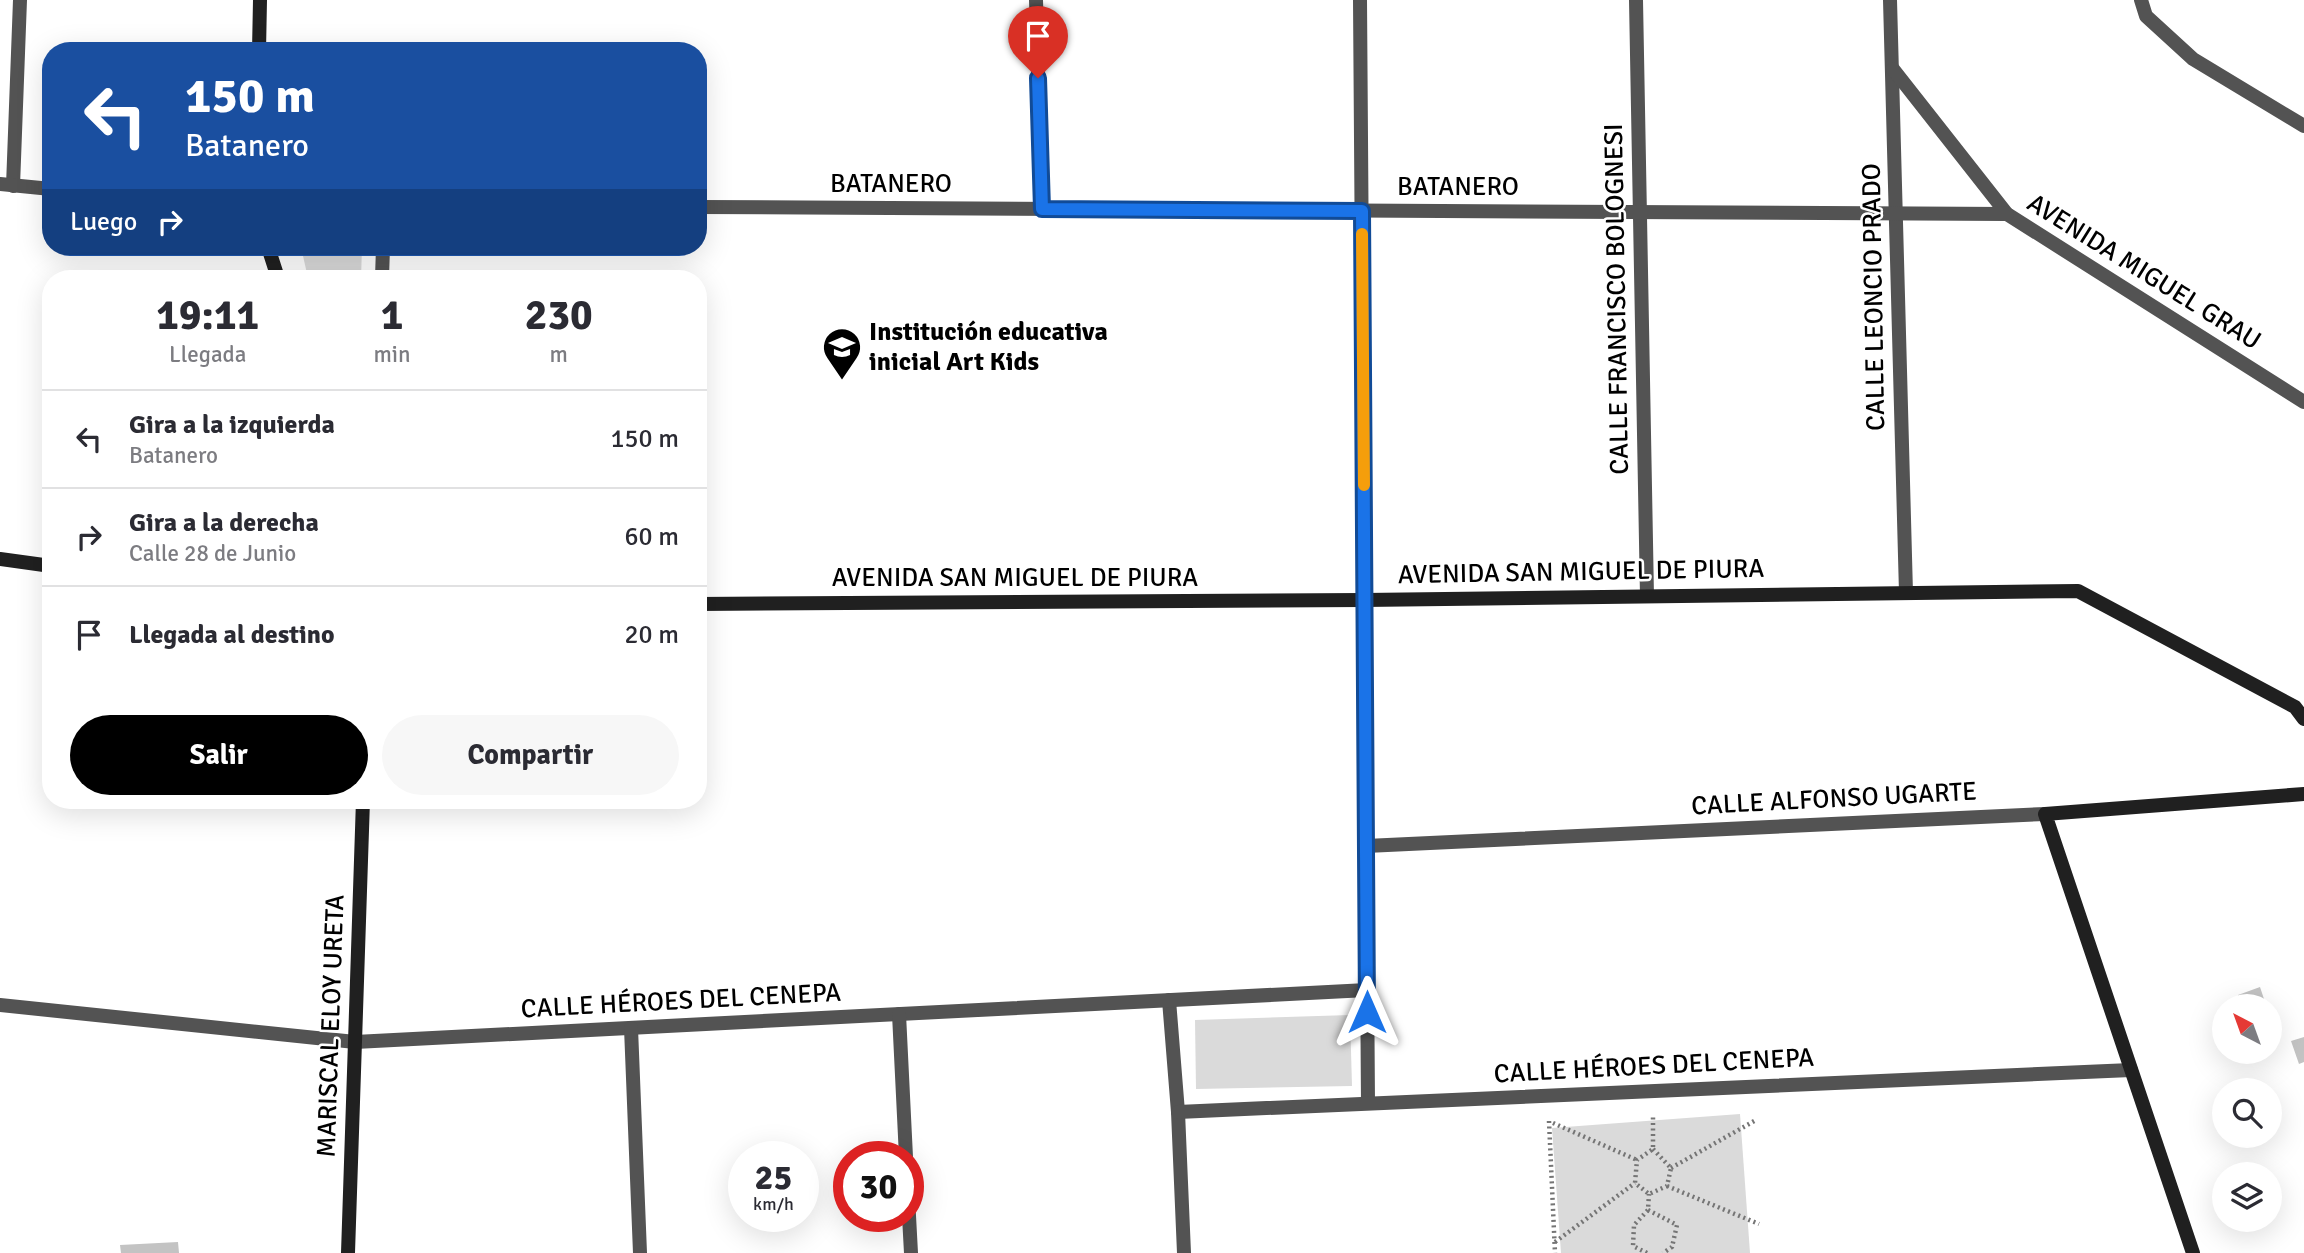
<!DOCTYPE html>
<html lang="es">
<head>
<meta charset="utf-8">
<style>
  :root { --surface:#fff; --page:#f7f7f7; --text:#2b2b33; --muted:#7c7c81; --line:#e1e1e2; --accent:#000 }
  body { margin:0; font-family:Signika,sans-serif; background:var(--page); color:var(--text); height:100vh; display:flex; flex-direction:column; font-size:26px; white-space:nowrap }
  * { box-sizing:border-box; margin:0 }
  p { font-size:23px; color:var(--muted) }
  .icon { flex:none; width:38px; height:38px; fill:none; stroke:currentColor; stroke-width:2; stroke-linecap:round; stroke-linejoin:round }
  .map { position:relative; flex:1; overflow:hidden }
  .panel { position:absolute; left:42px; top:270px; width:665px; height:539px; display:flex; flex-direction:column; background:var(--surface); border-radius:28px; box-shadow:0 7px 28px #0002 }
  .panel>* { flex:none }
  .hud { position:absolute; left:42px; top:42px; width:665px; height:214px; border-radius:28px; box-shadow:0 7px 28px #0002; background:#1a4fa0; color:#fff; overflow:hidden }
  .needle { width:46px; rotate:319deg }
  .fabs { position:absolute; left:2212px; top:994px; display:grid; gap:14px }
  .fabs a { display:grid; place-items:center; width:70px; height:70px; border-radius:50%; background:var(--surface); box-shadow:0 7px 28px #0002; font-size:35px }
  .speed { position:absolute; left:728px; top:1141px; display:flex; gap:14px; font-size:35px; font-weight:700; text-align:center }
  .speed>* { display:grid; place-content:center; width:91px; height:91px; border-radius:50%; background:var(--surface); box-shadow:0 7px 28px #0002; line-height:1 }
  .speed small { font-size:18px; font-weight:400 }
  .speed .limit { border:10px solid #d22; background:#fff; color:#111 }
  .pin { position:absolute; display:grid; place-items:center; width:60px; height:60px; color:#fff; margin:-72px -30px; border-radius:50% 50% 50% 0; rotate:-45deg; box-shadow:0 0 7px #0007 }
  .pin .icon { rotate:45deg }
  .me { position:absolute; width:77px; margin:-38px; rotate:0deg; stroke-linejoin:round; filter:drop-shadow(0 0 5px #0008) }
  .turn { display:flex; align-items:center; gap:24px; height:147px; padding:0 28px; font-size:32px }
  .turn .icon { width:91px; height:91px; stroke-width:2.5 }
  .turn b { display:block; font-size:49px; line-height:60px }
  .then { display:flex; align-items:center; height:66px; padding:0 28px; background:#0003; gap:14px; font-size:26px }
  .eta { display:flex; justify-content:space-evenly; align-items:center; height:119px; text-align:center }
  .eta b { font-size:42px; font-weight:700; line-height:49px }
  .primary-button { display:flex; gap:14px; margin-top:auto; padding:14px 28px }
  .primary-button a { flex:1; height:80px; border-radius:42px; background:var(--accent); color:#fff; font-size:28px; font-weight:700; line-height:80px; text-align:center }
  .primary-button a+a { background:var(--page); color:var(--text) }
  ul { padding:0; list-style:none }
  li { display:flex; align-items:center; gap:21px; height:98px; padding:0 28px; border-top:2px solid var(--line) }
  li div { flex:1 }
  li b { display:block; font-size:26px }
  li em { font-style:normal }
  .map>svg:first-child { display:block }
</style>
</head>
<body>
<div class="map">
<svg width="2304" height="1253" viewBox="0 0 2304 1253">
  <rect width="100%" height="100%" fill="#fff"/>
  <!-- green -->
  <g fill="#dadada">
    <polygon points="301,247 362,247 361,278 308,278"/>
    <polygon points="1350,1015 1352,1086 1196,1089 1195,1020"/>
    <polygon points="1740,1114 1750,1253 1561,1253 1552,1128"/>
  </g>
  <!-- building -->
  <g fill="#c3c3c3">
    <polygon points="2260,987 2266,1005 2242,1006 2238,995"/>
    <polygon points="2304,1037 2304,1062 2299,1064 2291,1041"/>
    <polygon points="178,1242 179,1253 121,1253 120,1245"/>
  </g>
  <g fill="none" stroke-linecap="round" stroke-linejoin="round">
    <!-- path -->
    <g stroke="#757575" stroke-width="4.5" stroke-dasharray="2 3.5" stroke-linecap="butt">
      <polyline points="1549,1121 1555,1253"/>
      <polyline points="1553,1123 1637,1160"/>
      <polyline points="1653,1149 1671,1168 1667,1186 1649,1194 1635,1183 1637,1160 1653,1149 1653,1116"/>
      <polyline points="1671,1168 1756,1120"/>
      <polyline points="1667,1186 1759,1224"/>
      <polyline points="1648,1210 1677,1225 1672,1247 1663,1253"/>
      <polyline points="1555,1242 1635,1183"/>
      <polyline points="1647,1253 1633,1246 1634,1225 1648,1210 1649,1194"/>
    </g>
    <!-- lane -->
    <polyline stroke="#535353" stroke-width="14" points="13,186 20,0"/>
    <!-- street -->
    <g stroke="#535353" stroke-width="14">
      <polyline points="1036,0 1042,209"/>
      <polyline points="1360,0 1368,1103"/>
      <polyline points="1636,0 1647,596"/>
      <polyline points="1890,0 1906,593"/>
      <polyline points="2141,0 2146,16 2193,59 2304,126"/>
      <polyline points="1893,69 2007,214 2304,402"/>
      <polyline points="0,184 51,189"/>
      <polyline points="698,207 2007,214"/>
      <polyline points="382,278 383,247"/>
      <polyline points="1366,846 2045,814"/>
      <polyline points="1169,1000 1178,1112 1184,1253"/>
      <polyline points="0,1005 355,1042 1367,990"/>
      <polyline points="899,1014 906,1157"/>
      <polyline points="631,1028 640,1253"/>
      <polyline points="1178,1112 2131,1070"/>
      <polyline points="908,1197 911,1253"/>
    </g>
    <!-- secondary -->
    <g stroke="#202020" stroke-width="14">
      <polyline points="259,51 260,0"/>
      <polyline points="268,247 278,278"/>
      <polyline points="0,559 51,566"/>
      <polyline points="698,604 1364,600 2078,591 2295,707 2304,719"/>
      <polyline points="348,1253 363,800"/>
      <polyline points="2193,1253 2045,814 2304,794"/>
    </g>
  </g>
  <g fill="none" stroke-linecap="round" stroke-linejoin="round">
    <!-- route casing -->
    <g stroke="#114b97" stroke-width="18">
      <polyline id="route" points="1038,78 1042,209 1362,211 1367,1012"/>
    </g>
    <!-- route -->
    <use href="#route" stroke="#1a73e8" stroke-width="12"/>
    <!-- slow -->
    <polyline stroke="#f59e0b" stroke-width="12" points="1362,234 1364,485"/>
  </g>
  <!-- icons -->
  <defs>
    <g id="school-pin" transform="scale(2.0125)"><path d="M0 17L-7.5 6A9.5 9.5 0 1 1 7.5 6Z" fill="#000" stroke="#fff"/><path d="M0-5L7-2L0 1L-7-2ZM-4 1L0 2.5L4 1V4Q0 6-4 4Z" fill="#fff"/></g>
  </defs>
  <g fill-rule="evenodd">
    <use href="#school-pin" x="842" y="347"/>
  </g>
  <g text-anchor="middle" dominant-baseline="central" stroke-width="5" stroke-linejoin="round" paint-order="stroke">
    <!-- street labels -->
    <g font-size="26" fill="#000" stroke="#fff">
      <text x="891" y="184">BATANERO</text>
      <text x="1458" y="187">BATANERO</text>
      <text transform="translate(2144 272) rotate(32)">AVENIDA MIGUEL GRAU</text>
      <text transform="translate(1874 297) rotate(-91)">CALLE LEONCIO PRADO</text>
      <text transform="translate(1617 299) rotate(-91)">CALLE FRANCISCO BOLOGNESI</text>
      <text transform="translate(1581 572) rotate(-1)">AVENIDA SAN MIGUEL DE PIURA</text>
      <text x="1015" y="578">AVENIDA SAN MIGUEL DE PIURA</text>
      <text transform="translate(1834 799) rotate(-3)">CALLE ALFONSO UGARTE</text>
      <text transform="translate(681 1001) rotate(-3)">CALLE HÉROES DEL CENEPA</text>
      <text transform="translate(331 1026) rotate(-88)">MARISCAL ELOY URETA</text>
      <text transform="translate(1654 1066) rotate(-3)">CALLE HÉROES DEL CENEPA</text>
    </g>
    <!-- poi labels -->
    <g font-size="26" font-weight="bold" fill="#000" stroke="#fff" text-anchor="start">
      <text x="869" y="332">Institución educativa<tspan x="869" dy="30">inicial Art Kids</tspan></text>
    </g>
  </g>
</svg>
<div class="fabs">
<a><svg class="needle" viewBox="-14 -14 28 28"><path d="M0-13l5 13h-10z" fill="#e53935"/><path d="M0 13l5-13h-10z" fill="#7c7c81"/></svg></a>
<a><svg class="icon" aria-label="search" viewBox="0 0 24 24"><circle cx="10" cy="10" r="6"/><path d="M15 15l6 6"/></svg></a>
<a><svg class="icon" aria-label="layers" viewBox="0 0 24 24"><path d="M12 4l9 5-9 5-9-5zM3 14l9 5 9-5"/></svg></a>
</div>
<div class="speed"><div>25<small>km/h</small></div><div class="limit">30</div></div>
<div class="pin" style="left:1038px;top:78px;background:#d93025"><svg class="icon" aria-label="arrive" viewBox="0 0 24 24"><path d="M6 21V4h12l-3 4 3 4H6"/></svg></div>
<svg class="me" style="left:1367px;top:1012px" viewBox="-20 -20 40 40"><path d="M0-17L14 15 0 8-14 15z" fill="#1a73e8" stroke="#fff" stroke-width="4"/></svg>
<div class="hud">
<div class="turn"><svg class="icon" aria-label="left" viewBox="0 0 24 24"><path d="M17 20v-9H6M10 6l-5 5 5 5"/></svg><div><b>150 m</b>Batanero</div></div>
<div class="then">Luego<svg class="icon" aria-label="right" viewBox="0 0 24 24"><path d="M7 20v-9h11M14 6l5 5-5 5"/></svg></div>
</div>
<section class="panel">
<div class="eta">
<div><b>19:11</b><p>Llegada</p></div>
<div><b>1</b><p>min</p></div>
<div><b>230</b><p>m</p></div>
</div>
<ul>
<li><svg class="icon" aria-label="left" viewBox="0 0 24 24"><path d="M17 20v-9H6M10 6l-5 5 5 5"/></svg><div><b>Gira a la izquierda</b><p>Batanero</p></div><em>150 m</em></li>
<li><svg class="icon" aria-label="right" viewBox="0 0 24 24"><path d="M7 20v-9h11M14 6l5 5-5 5"/></svg><div><b>Gira a la derecha</b><p>Calle 28 de Junio</p></div><em>60 m</em></li>
<li><svg class="icon" aria-label="arrive" viewBox="0 0 24 24"><path d="M6 21V4h12l-3 4 3 4H6"/></svg><div><b>Llegada al destino</b></div><em>20 m</em></li>
</ul>
<div class="primary-button"><a>Salir</a><a>Compartir</a></div>
</section>
</div>
</body>
</html>
